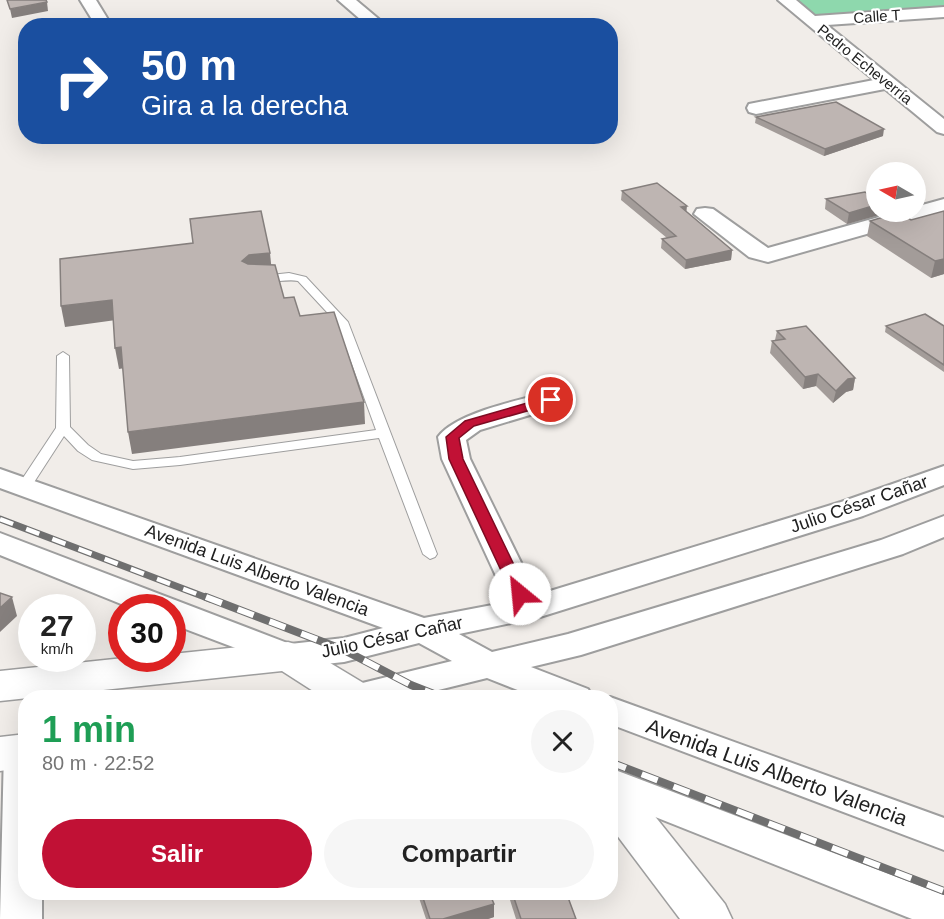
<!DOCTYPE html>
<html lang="es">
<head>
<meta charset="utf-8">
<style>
  :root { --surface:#fff; --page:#f6f6f6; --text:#222; --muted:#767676; --accent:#c11135 }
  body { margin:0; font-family:Helvetica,sans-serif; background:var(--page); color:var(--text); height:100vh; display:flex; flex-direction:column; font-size:22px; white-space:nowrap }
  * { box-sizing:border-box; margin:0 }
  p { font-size:20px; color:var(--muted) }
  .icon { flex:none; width:33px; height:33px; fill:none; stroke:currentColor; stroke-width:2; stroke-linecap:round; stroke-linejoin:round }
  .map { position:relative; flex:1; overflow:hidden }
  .details { position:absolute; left:18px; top:690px; width:600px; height:210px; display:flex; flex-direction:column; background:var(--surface); border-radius:24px; box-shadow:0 6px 24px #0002 }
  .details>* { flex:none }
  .guide { position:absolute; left:18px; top:18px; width:600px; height:126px; border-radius:24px; box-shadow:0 6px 24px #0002; background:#1a4fa0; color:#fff; overflow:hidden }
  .needle { width:39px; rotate:279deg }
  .fabs { position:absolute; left:866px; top:162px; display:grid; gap:12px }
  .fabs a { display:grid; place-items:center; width:60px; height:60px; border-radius:50%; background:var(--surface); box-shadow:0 6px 24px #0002; font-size:30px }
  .speed { position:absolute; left:18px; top:594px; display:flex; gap:12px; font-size:30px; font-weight:700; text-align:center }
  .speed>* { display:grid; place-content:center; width:78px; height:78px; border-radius:50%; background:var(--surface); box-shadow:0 6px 24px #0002; line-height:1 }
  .speed small { font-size:15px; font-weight:400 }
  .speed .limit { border:9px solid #d22; background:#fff; color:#111 }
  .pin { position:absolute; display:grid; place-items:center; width:51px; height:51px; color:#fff; margin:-26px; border:3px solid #fff; border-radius:50%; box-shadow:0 2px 6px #0007 }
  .me { position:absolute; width:66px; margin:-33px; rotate:332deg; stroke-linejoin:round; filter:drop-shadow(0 0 4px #0008) }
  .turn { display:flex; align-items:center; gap:21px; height:126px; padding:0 24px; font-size:27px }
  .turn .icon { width:78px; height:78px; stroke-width:2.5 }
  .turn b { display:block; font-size:42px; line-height:51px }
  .round { display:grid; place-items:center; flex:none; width:63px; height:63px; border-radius:32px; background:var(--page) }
  .headline { display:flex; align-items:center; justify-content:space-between; height:102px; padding:0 24px }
  h1 { font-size:36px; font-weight:700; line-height:45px; color:#1e9e55 }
  .cta { display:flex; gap:12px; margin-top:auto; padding:12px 24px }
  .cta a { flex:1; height:69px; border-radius:36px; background:var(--accent); color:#fff; font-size:24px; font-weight:700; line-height:69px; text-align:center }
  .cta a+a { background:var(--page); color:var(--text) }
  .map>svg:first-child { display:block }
</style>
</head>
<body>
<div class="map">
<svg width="944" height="919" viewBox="0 0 944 919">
  <rect width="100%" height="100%" fill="#f1ede9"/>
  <!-- pitch -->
  <polygon fill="#8ed8ad" points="797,0 944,0 944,16 827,24"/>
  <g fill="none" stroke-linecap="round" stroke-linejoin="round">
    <!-- service casing -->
    <g stroke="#9e9e9e" stroke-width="2">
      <path id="service" d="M289,273L306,277L348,322L437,554L435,557L430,559L423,554L379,438L180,465L133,469L92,460L78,451L64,436L29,490H19L17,487L56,428L57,356L63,352L69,356L70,427L88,445L101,454L133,461L180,457L376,430L337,323L298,281C285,278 266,286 255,279L261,276Z"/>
    </g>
    <!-- minor casing -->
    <g stroke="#9e9e9e" stroke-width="4">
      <g id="minor">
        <polygon points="80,0 96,0 112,26 96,26"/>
        <polygon points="338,0 356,0 387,26 368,26"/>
        <polygon points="778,0 796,0 815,16 944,7 944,17 827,25 944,119 944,134 937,132 885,89 756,114 749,112 747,108 749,104 874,80"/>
        <polygon points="944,199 944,212 768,262 749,257 694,214 697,209 705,208 713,209 768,248 897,212 915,212 915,207"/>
        <path d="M551,392L560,394L564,400L560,406L480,430L466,440L470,459L537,595L841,502L944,466V485L863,516L540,617L459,634L492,652L568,634L881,540L944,516V537L903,554L581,655L531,667L588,689L593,698H538L487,678L406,698H337L342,688L452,661L419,643L344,662L288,668L172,624V608H131L0,555V533L290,644L344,638L383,628L0,488V469L424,618L508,602L442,459L438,437C455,413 522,399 551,392Z"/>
        <polygon points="610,697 944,818 944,850 610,724 610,698 607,698"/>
        <polygon points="22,737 26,738 26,892 42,892 42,919 0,919 4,751 9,741"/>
        <polygon points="610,768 944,895 944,919 912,919 610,799"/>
      </g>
    </g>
    <!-- tertiary casing -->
    <g stroke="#9e9e9e" stroke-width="3">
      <g id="tertiary">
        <polygon points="288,642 302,646 370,687 376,698 324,698 282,671 0,701 0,671 124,658 172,658 172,654"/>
        <polygon points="26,734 26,767 0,771 0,737"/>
        <polygon points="610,775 626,780 725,904 732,919 680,919 610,826"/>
      </g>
    </g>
    <!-- service -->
    <use href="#service" fill="#fff" fill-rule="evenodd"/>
    <!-- minor -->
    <use href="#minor" fill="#fff" fill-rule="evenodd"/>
    <!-- tertiary -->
    <use href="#tertiary" fill="#fff" fill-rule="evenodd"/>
    <!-- rail-far1 casing -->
    <g stroke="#6f6f6f" stroke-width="7">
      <polyline id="rail-far1" points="0,519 210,599"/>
    </g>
    <!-- rail casing -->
    <g stroke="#6f6f6f" stroke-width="8">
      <g id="rail">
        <polyline points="206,597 344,650 411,685 444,698"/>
        <polyline points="610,762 944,891"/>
      </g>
    </g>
    <!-- rail-far1 -->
    <use href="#rail-far1" stroke="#fff" stroke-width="4.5" stroke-dasharray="14" stroke-linecap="butt"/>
    <!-- rail -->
    <use href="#rail" stroke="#fff" stroke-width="6" stroke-dasharray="17" stroke-linecap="butt"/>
  </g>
  <!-- wall -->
  <g fill="#a39c99">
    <polygon points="756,117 883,136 824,156 755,123"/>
    <polygon points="622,191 686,212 732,250 731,260 685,269 661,248 662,239 667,238 621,200"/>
    <polygon points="826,199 876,212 880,212 879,215 847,224 825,209"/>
    <polygon points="944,211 944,274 931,278 867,236 870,221 911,220"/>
    <polygon points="886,326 944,326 944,372 885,332"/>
    <polygon points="777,331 855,378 853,390 846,392 833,403 816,386 803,389 770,353 772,341 775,340"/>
    <polygon points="417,892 489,892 494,904 494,917 488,919 426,919"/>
    <polygon points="510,892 566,892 576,919 516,919 510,900"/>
  </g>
  <!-- shaded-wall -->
  <g fill="#857f7d">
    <polygon points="47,2 48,11 12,18 10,9"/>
    <polygon points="884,129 883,136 824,156 825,149"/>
    <polygon points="876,205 876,212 880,212 879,215 847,224 849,213"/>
    <polygon points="687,206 686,215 681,207"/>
    <polygon points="732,250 731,260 685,269 686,260"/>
    <polygon points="270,253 272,273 251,275 242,261 249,255"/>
    <polygon points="944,259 944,274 931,278 935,261"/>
    <polygon points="112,300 116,320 65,327 61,306"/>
    <polygon points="121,347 125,368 119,369 115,348"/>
    <polygon points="818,374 816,386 803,389 805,377"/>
    <polygon points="855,378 853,390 846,392 833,403 836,391 848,379"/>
    <polygon points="364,402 365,424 132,454 128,432"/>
    <polygon points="12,597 17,616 0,632 0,608"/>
    <polygon points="494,904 494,917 488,919 443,919"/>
  </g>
  <!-- building -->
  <g fill="#beb5b2" stroke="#857f7d" stroke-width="1.5">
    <polygon points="7,0 46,0 47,2 10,9"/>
    <polygon points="836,102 884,129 825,149 756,117"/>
    <polygon points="657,183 687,206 681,207 732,250 686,260 662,239 676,236 622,191"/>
    <polygon points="865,192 876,200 876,205 849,213 826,199"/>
    <polygon points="261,211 270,253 249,255 242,261 248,264 275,265 284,298 294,297 300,316 334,312 364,402 128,432 121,347 115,348 112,300 61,306 60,259 193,243 190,219"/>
    <polygon points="944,211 944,259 935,261 870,221 900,212 911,220"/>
    <polygon points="925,314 944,326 944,365 886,326"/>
    <polygon points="806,326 855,378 848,379 836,391 818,374 805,377 772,341 785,339 777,331"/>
    <polygon points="0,593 12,597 0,608"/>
    <polygon points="421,892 489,892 494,904 443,919 430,919"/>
    <polygon points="512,892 566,892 576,919 521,919"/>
  </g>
  <!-- route -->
  <polygon fill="#c11135" stroke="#7d0b22" stroke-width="1.5" points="551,396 555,397 557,400 555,403 474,426 459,438 463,459 528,594 526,598 515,598 512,594 449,459 446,437 465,421"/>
  <g text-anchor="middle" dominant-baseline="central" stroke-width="4.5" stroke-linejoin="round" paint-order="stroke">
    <!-- far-street labels -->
    <g font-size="15" fill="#212121" stroke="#fff">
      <text transform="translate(877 16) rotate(-4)">Calle T</text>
      <text transform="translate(865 64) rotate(39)">Pedro Echeverría</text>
    </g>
    <!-- street labels -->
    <g font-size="18" fill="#212121" stroke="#fff">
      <text transform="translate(859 504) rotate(-19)">Julio César Cañar</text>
      <text transform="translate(257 570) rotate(20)">Avenida Luis Alberto Valencia</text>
      <text transform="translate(392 637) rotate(-12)">Julio César Cañar</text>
    </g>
    <!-- near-street labels -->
    <g font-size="21" fill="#212121" stroke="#fff">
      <text transform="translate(777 772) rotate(20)">Avenida Luis Alberto Valencia</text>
    </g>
  </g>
</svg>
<div class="fabs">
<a><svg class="needle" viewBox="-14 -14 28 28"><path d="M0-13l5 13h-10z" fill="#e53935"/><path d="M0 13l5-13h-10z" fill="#767676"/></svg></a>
</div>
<div class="speed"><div>27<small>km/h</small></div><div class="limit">30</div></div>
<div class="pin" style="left:551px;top:400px;background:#d93025"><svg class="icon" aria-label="arrive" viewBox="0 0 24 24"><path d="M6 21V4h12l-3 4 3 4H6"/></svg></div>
<svg class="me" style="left:520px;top:594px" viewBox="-20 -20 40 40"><circle r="19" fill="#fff"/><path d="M0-13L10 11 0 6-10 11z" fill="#c11135"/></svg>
<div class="guide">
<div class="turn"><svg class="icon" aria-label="right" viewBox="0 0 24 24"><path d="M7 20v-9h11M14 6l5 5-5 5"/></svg><div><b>50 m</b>Gira a la derecha</div></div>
</div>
<section class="details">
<div class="headline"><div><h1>1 min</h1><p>80 m · 22:52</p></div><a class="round"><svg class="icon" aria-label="close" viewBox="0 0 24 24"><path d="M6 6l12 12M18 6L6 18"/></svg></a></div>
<div class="cta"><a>Salir</a><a>Compartir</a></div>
</section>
</div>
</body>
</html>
